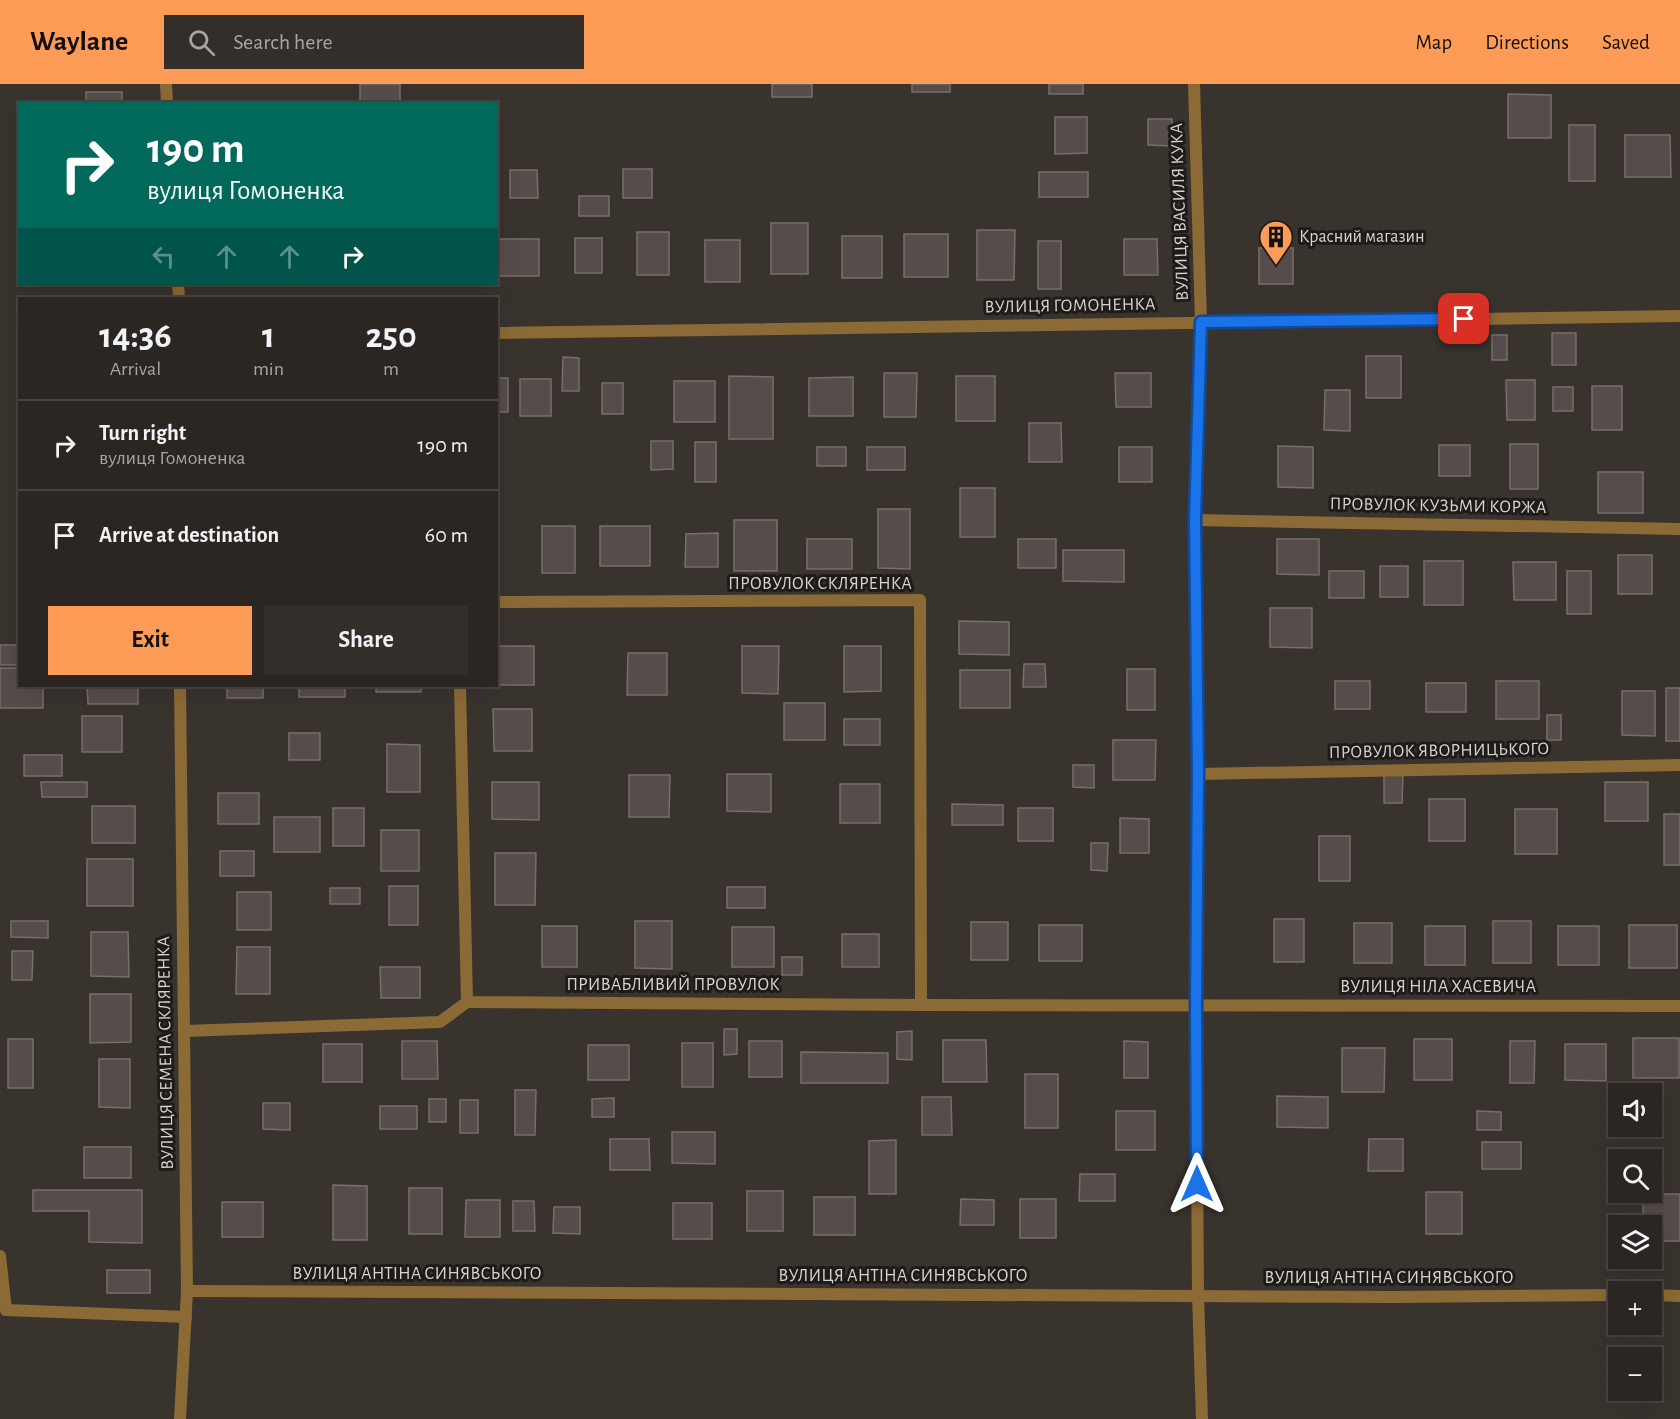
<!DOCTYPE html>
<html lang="en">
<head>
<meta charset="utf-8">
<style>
  :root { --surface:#2b2622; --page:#332e2a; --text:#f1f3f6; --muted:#a6a5a5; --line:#474340; --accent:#fe9c57 }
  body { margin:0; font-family:"Alegreya Sans",sans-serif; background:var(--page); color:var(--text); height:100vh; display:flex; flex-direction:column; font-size:22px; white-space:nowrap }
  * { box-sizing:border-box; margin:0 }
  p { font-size:20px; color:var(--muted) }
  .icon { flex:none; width:33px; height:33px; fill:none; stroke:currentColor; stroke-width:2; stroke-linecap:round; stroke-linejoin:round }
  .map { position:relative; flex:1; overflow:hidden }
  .panel { position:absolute; left:18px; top:213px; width:480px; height:390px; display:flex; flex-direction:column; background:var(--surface); border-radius:0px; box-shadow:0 6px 24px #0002,0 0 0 2px var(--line) }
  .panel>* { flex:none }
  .top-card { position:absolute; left:18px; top:18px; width:480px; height:183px; border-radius:0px; box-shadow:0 6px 24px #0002,0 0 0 2px var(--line); background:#00695c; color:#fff; overflow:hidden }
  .controls { position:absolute; left:1608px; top:999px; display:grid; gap:12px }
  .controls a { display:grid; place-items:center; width:54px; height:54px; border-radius:0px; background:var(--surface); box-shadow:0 6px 24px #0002,0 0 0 2px var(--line); font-size:30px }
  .pin { position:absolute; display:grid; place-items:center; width:51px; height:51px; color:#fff; margin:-26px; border-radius:12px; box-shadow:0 3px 9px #0006 }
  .me { position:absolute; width:66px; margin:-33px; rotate:0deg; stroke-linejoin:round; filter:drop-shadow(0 0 4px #0008) }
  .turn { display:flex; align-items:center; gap:21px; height:126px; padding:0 30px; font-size:27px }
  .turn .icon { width:78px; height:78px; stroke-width:2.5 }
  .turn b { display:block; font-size:42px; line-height:51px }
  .lanes { display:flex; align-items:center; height:57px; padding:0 30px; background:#0003; justify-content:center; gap:30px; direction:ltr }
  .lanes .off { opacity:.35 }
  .eta { display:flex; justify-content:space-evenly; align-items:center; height:102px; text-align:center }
  .eta b { font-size:36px; font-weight:700; line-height:42px }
  .cta { display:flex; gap:12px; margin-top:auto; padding:12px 30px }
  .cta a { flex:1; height:69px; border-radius:0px; background:var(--accent); color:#111; font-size:24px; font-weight:700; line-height:69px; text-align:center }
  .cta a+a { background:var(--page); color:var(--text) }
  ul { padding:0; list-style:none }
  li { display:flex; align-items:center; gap:18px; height:90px; padding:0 30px; border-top:2px solid var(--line) }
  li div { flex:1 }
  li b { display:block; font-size:22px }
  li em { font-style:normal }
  header { display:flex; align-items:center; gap:36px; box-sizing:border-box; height:84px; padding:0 30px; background:var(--accent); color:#111 }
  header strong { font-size:28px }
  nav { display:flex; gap:33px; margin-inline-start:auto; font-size:21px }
  .search { width:420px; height:54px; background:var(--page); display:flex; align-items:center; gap:15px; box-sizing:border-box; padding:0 21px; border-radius:0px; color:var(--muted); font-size:22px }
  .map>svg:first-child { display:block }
</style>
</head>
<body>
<header>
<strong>Waylane</strong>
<div class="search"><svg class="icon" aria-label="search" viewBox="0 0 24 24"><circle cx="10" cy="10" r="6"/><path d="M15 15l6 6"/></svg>Search here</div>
<nav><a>Map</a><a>Directions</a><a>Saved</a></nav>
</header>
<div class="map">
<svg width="1680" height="1335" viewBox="0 0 1680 1335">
  <rect width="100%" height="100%" fill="#39332e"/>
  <!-- building -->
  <g fill="#554c4b" stroke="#786e6c" stroke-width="1.5">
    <rect x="360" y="0" width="40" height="20"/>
    <rect x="772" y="0" width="40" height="13"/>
    <rect x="912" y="0" width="38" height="8"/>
    <rect x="1049" y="0" width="34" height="10"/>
    <rect x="86" y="8" width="36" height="12"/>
    <polygon points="1508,10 1551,11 1551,54 1508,54"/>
    <polygon points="1055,33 1087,33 1087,69 1055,70"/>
    <polygon points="1148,35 1172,35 1172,62 1148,61"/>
    <rect x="1569" y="41" width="26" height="56"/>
    <polygon points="1625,51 1670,51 1671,93 1625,93"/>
    <rect x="623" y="85" width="29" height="29"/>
    <polygon points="510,86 537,86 538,114 510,114"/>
    <rect x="1039" y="88" width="49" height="25"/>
    <rect x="579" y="112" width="30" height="20"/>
    <rect x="771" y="139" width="37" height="51"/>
    <polygon points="977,146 1015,146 1014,196 977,196"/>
    <rect x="637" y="148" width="32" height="43"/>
    <rect x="904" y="150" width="44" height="43"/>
    <rect x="842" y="152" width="40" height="42"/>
    <rect x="575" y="154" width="27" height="35"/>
    <rect x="496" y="155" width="43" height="37"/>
    <polygon points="1124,155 1157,155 1158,191 1124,191"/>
    <rect x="705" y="156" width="35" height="42"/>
    <rect x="1038" y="157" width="23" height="48"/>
    <rect x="1259" y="164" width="34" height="36"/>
    <rect x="77" y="200" width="33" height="2"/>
    <rect x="1552" y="249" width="24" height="32"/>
    <rect x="1492" y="251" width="15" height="25"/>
    <rect x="1366" y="272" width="35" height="42"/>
    <polygon points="563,273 579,274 579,307 562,307"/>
    <polygon points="884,289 917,289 916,333 884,333"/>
    <polygon points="1115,289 1151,289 1151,323 1116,323"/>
    <polygon points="729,292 773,293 773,355 729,355"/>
    <rect x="956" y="292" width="39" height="45"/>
    <polygon points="853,293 853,332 809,332 809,294"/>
    <rect x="496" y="294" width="12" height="34"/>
    <rect x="520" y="295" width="31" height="37"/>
    <polygon points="1506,296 1535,296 1535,336 1507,336"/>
    <rect x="674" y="297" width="41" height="41"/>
    <rect x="602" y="299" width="21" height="31"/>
    <rect x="1592" y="302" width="30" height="44"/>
    <rect x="1553" y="303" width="20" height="24"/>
    <polygon points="1325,306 1350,306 1350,347 1324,346"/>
    <polygon points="1029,339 1061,339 1062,378 1029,378"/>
    <polygon points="651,357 673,357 673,385 651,386"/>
    <rect x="695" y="358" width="21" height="40"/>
    <rect x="1510" y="360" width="28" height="45"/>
    <rect x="1439" y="361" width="31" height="31"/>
    <polygon points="1278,362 1313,363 1313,404 1278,403"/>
    <rect x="817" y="363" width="29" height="19"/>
    <rect x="867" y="363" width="38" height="23"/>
    <rect x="1119" y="363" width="33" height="35"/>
    <rect x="1598" y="388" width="45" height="41"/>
    <rect x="960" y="404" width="35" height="49"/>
    <polygon points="878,425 910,425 910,485 878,484"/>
    <rect x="734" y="436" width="43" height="51"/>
    <rect x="542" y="442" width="33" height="47"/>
    <rect x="600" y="442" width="50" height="40"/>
    <polygon points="718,449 718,483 685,483 686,450"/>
    <rect x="807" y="455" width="45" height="30"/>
    <rect x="1018" y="455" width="38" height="29"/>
    <polygon points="1277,455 1319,455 1319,491 1277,490"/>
    <polygon points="1063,466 1124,466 1124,498 1063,497"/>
    <rect x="1618" y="471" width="34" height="39"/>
    <rect x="1424" y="477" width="39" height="44"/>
    <polygon points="1513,478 1556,478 1556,516 1514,516"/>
    <rect x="1380" y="482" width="28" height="31"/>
    <rect x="1329" y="487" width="35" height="27"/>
    <rect x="1567" y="487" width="24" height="43"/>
    <polygon points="1270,524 1312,524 1312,564 1270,563"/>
    <polygon points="959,537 1009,538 1009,571 959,570"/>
    <rect x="0" y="561" width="19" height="20"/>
    <rect x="498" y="562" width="36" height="39"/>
    <polygon points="742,562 779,562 778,610 742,609"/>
    <polygon points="844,562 881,562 881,607 844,608"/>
    <polygon points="628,569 667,569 667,611 627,611"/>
    <polygon points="1024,580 1045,580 1046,603 1023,603"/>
    <polygon points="0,584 20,584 20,602 43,602 43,624 0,624"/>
    <rect x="1127" y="585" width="28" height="41"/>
    <rect x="960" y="586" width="50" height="38"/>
    <rect x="1335" y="597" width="35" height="28"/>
    <rect x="1496" y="597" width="43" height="38"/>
    <rect x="1426" y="599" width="40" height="29"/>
    <polygon points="87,602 138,602 138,620 88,620"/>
    <rect x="227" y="602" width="36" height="12"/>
    <rect x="299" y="602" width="46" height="11"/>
    <rect x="376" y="602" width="45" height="6"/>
    <rect x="1666" y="604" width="14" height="53"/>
    <polygon points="1622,607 1655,607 1655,652 1622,651"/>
    <rect x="784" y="619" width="41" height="37"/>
    <polygon points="493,625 532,625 532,667 494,667"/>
    <rect x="1547" y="631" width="14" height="25"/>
    <rect x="82" y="632" width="40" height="36"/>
    <rect x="844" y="635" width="36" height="26"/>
    <rect x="289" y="649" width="31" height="27"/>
    <polygon points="1113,656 1156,656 1155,696 1113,696"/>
    <polygon points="387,660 420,661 420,708 387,708"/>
    <rect x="24" y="671" width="38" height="21"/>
    <polygon points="1073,681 1094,681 1094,704 1073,703"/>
    <polygon points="727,690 771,690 771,728 727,727"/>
    <polygon points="1384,690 1403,690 1402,719 1384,719"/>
    <polygon points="629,691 670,691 669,733 629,733"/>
    <polygon points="41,698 87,698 87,713 42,713"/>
    <polygon points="492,698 539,698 539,736 492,735"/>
    <rect x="1605" y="698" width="43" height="39"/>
    <rect x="840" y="700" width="40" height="39"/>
    <rect x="218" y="709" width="41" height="31"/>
    <rect x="1429" y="715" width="36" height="42"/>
    <polygon points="952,720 1003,721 1003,741 952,741"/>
    <rect x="92" y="722" width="43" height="37"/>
    <rect x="333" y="724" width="31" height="38"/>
    <rect x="1018" y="724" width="35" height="33"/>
    <rect x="1515" y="725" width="42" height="45"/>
    <rect x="1664" y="730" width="16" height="51"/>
    <rect x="274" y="733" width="46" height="35"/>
    <polygon points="1120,734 1149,735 1149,769 1120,769"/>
    <rect x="381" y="746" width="38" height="41"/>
    <rect x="1319" y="752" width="31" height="45"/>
    <polygon points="1091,759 1108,759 1107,787 1091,786"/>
    <rect x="220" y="767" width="34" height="25"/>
    <polygon points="495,769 536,769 535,821 495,821"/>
    <rect x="87" y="775" width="46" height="47"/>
    <rect x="389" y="802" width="29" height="39"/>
    <rect x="727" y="803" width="38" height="21"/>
    <rect x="330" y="804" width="30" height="16"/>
    <rect x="237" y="808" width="34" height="38"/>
    <rect x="1274" y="835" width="30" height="43"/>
    <polygon points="11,837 48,837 48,854 11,853"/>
    <polygon points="635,837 672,837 672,885 635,884"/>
    <rect x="1493" y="837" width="38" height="42"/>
    <rect x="971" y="838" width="37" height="38"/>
    <rect x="1354" y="839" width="38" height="40"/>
    <rect x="1039" y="841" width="43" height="36"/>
    <rect x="1629" y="841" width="48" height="43"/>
    <rect x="542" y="842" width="35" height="41"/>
    <rect x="1425" y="842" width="40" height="39"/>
    <rect x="1558" y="842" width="41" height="39"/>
    <rect x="732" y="843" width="42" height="40"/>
    <polygon points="91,848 128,848 129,893 91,892"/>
    <rect x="842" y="850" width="37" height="33"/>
    <polygon points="237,863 270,863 270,910 236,910"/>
    <polygon points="12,867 33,867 32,896 12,896"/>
    <rect x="782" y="873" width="20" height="18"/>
    <polygon points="380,883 420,883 420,914 381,914"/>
    <polygon points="90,910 131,910 131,958 90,959"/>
    <polygon points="724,945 737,945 737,970 724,971"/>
    <polygon points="912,947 912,976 897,975 897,948"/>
    <rect x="1633" y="954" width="46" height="40"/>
    <rect x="8" y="955" width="25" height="49"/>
    <rect x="1414" y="955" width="38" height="41"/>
    <polygon points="943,956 986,956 987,998 943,998"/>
    <polygon points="402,957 437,957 438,995 402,995"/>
    <rect x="749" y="957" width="33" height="36"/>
    <polygon points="1124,957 1148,958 1148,994 1124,994"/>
    <polygon points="1510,957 1535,957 1534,999 1510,999"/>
    <rect x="682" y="959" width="31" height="44"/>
    <rect x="323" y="960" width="39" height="38"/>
    <polygon points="1565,960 1606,960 1606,997 1565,996"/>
    <rect x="588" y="961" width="41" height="35"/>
    <polygon points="1342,964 1385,964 1384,1008 1342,1008"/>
    <polygon points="801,968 888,969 888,999 801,999"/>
    <polygon points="99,975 130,975 130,1024 99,1023"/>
    <rect x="1025" y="990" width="33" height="54"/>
    <polygon points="515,1006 536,1006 535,1051 515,1051"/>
    <polygon points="1277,1012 1328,1013 1328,1044 1277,1043"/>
    <polygon points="922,1013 951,1013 952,1051 922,1051"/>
    <polygon points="614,1014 614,1033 592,1033 592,1015"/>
    <rect x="429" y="1015" width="17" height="23"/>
    <rect x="460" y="1016" width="18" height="33"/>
    <polygon points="263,1019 290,1019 290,1046 263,1045"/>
    <rect x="380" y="1022" width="37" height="23"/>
    <rect x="1116" y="1027" width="39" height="39"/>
    <polygon points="1477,1027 1501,1028 1501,1046 1477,1046"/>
    <polygon points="672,1048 715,1048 715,1080 672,1079"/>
    <polygon points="610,1055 649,1055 650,1086 610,1086"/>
    <polygon points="1369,1055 1403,1055 1403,1087 1368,1087"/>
    <polygon points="896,1056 896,1110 869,1110 869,1057"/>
    <rect x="1482" y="1058" width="39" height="27"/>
    <rect x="84" y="1063" width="47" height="31"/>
    <polygon points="1080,1090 1115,1090 1115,1117 1079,1117"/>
    <polygon points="333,1101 367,1102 367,1156 333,1156"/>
    <rect x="409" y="1104" width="33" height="46"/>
    <polygon points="33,1106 142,1106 142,1159 89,1158 89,1127 33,1127"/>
    <rect x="747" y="1107" width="36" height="40"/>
    <rect x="1426" y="1108" width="36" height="42"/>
    <polygon points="1643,1110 1680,1110 1680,1157 1652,1157 1652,1142 1643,1142"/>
    <rect x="814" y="1113" width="41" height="38"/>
    <polygon points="961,1115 994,1116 994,1141 960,1141"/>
    <rect x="1020" y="1115" width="36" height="39"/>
    <polygon points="466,1116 500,1116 500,1153 465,1153"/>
    <polygon points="513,1117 534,1117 535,1147 513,1147"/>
    <rect x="222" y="1118" width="41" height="35"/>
    <rect x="673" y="1119" width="39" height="36"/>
    <polygon points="554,1123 580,1123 580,1150 553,1149"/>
    <rect x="107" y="1186" width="43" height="23"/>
  </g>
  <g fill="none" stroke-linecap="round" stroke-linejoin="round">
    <!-- lane -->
    <g stroke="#8c6a35" stroke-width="12">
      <polyline points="184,947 440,938 467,918"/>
      <polyline points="0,1172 6,1226 186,1233"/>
    </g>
    <!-- street -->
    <g stroke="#8c6a35" stroke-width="12">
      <polyline points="166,0 167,20"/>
      <polyline points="1194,0 1201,238 1195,436 1198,690 1196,921 1198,1211 1202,1335"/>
      <polyline points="178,200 179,214"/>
      <polyline points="496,249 1680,232"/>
      <polyline points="1195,436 1680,445"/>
      <polyline points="496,518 920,516 921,921"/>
      <polyline points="180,602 187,1207 180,1335"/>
      <polyline points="460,602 467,918 921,921 1680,922"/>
      <polyline points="1198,690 1680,681"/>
      <polyline points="187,1207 1395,1213 1618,1211"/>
      <polyline points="1652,1211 1680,1212"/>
    </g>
  </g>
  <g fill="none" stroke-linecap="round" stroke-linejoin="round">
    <!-- route casing -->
    <g stroke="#114b97" stroke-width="15">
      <polyline id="route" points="1197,1100 1196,921 1198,690 1195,436 1201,238 1464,235"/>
    </g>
    <!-- route -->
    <use href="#route" stroke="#1a73e8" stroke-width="10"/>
  </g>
  <!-- icons -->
  <defs>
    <g id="building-pin" transform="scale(1.725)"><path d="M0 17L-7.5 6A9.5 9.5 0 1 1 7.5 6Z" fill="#fe9c57" stroke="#1e1b19"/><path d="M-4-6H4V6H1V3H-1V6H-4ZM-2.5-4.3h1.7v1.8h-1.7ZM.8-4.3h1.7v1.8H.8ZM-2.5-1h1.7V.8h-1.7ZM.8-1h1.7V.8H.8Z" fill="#111"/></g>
  </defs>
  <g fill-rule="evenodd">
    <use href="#building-pin" x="1276" y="153"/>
  </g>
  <g text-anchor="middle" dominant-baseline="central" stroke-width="6" stroke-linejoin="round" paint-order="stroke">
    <!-- street labels -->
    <g font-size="18" fill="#d7d3d0" stroke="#1e1b19">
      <text transform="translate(1180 128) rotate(-92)">ВУЛИЦЯ ВАСИЛЯ КУКА</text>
      <text transform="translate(1070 222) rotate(-1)">ВУЛИЦЯ ГОМОНЕНКА</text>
      <text transform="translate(1438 422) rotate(1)">ПРОВУЛОК КУЗЬМИ КОРЖА</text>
      <text x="820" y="500">ПРОВУЛОК СКЛЯРЕНКА</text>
      <text transform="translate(1439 667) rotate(-1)">ПРОВУЛОК ЯВОРНИЦЬКОГО</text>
      <text x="673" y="901">ПРИВАБЛИВИЙ ПРОВУЛОК</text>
      <text x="1438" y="903">ВУЛИЦЯ НІЛА ХАСЕВИЧА</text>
      <text transform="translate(166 969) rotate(-91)">ВУЛИЦЯ СЕМЕНА СКЛЯРЕНКА</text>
      <text x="417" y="1190">ВУЛИЦЯ АНТІНА СИНЯВСЬКОГО</text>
      <text x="903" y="1192">ВУЛИЦЯ АНТІНА СИНЯВСЬКОГО</text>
      <text x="1389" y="1194">ВУЛИЦЯ АНТІНА СИНЯВСЬКОГО</text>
    </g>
    <!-- poi labels -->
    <g font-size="18" fill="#d7d3d0" stroke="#1e1b19" text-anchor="start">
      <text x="1299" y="153">Красний магазин</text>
    </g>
  </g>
</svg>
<div class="controls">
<a><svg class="icon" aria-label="sound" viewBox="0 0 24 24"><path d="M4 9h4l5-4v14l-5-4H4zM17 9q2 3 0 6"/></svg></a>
<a><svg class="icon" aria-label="search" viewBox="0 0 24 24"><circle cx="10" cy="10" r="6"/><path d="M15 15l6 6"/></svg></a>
<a><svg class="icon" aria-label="layers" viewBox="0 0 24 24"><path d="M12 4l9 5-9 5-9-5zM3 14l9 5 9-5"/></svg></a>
<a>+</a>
<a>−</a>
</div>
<div class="pin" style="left:1464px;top:235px;background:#d93025"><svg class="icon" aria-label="arrive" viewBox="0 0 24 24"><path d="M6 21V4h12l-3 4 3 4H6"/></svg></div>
<svg class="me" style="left:1197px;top:1100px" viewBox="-20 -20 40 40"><path d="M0-17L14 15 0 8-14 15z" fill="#1a73e8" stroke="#fff" stroke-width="4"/></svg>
<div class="top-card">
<div class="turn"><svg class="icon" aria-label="right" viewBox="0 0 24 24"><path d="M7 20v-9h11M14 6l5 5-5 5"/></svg><div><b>190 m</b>вулиця Гомоненка</div></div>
<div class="lanes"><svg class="icon off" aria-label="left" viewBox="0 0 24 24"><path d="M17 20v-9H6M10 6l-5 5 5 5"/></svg><svg class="icon off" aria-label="ahead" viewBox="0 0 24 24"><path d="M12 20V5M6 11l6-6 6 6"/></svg><svg class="icon off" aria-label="ahead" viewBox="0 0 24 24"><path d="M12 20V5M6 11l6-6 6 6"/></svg><svg class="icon" aria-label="right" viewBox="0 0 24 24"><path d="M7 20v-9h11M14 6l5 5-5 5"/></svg></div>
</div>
<section class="panel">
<div class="eta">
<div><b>14:36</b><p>Arrival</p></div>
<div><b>1</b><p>min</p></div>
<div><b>250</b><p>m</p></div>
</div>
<ul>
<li><svg class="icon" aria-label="right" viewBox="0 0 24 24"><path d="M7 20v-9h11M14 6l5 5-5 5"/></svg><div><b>Turn right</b><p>вулиця Гомоненка</p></div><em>190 m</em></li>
<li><svg class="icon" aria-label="arrive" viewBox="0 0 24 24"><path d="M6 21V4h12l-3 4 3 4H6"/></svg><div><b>Arrive at destination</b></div><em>60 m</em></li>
</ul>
<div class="cta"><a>Exit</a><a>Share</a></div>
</section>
</div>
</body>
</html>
